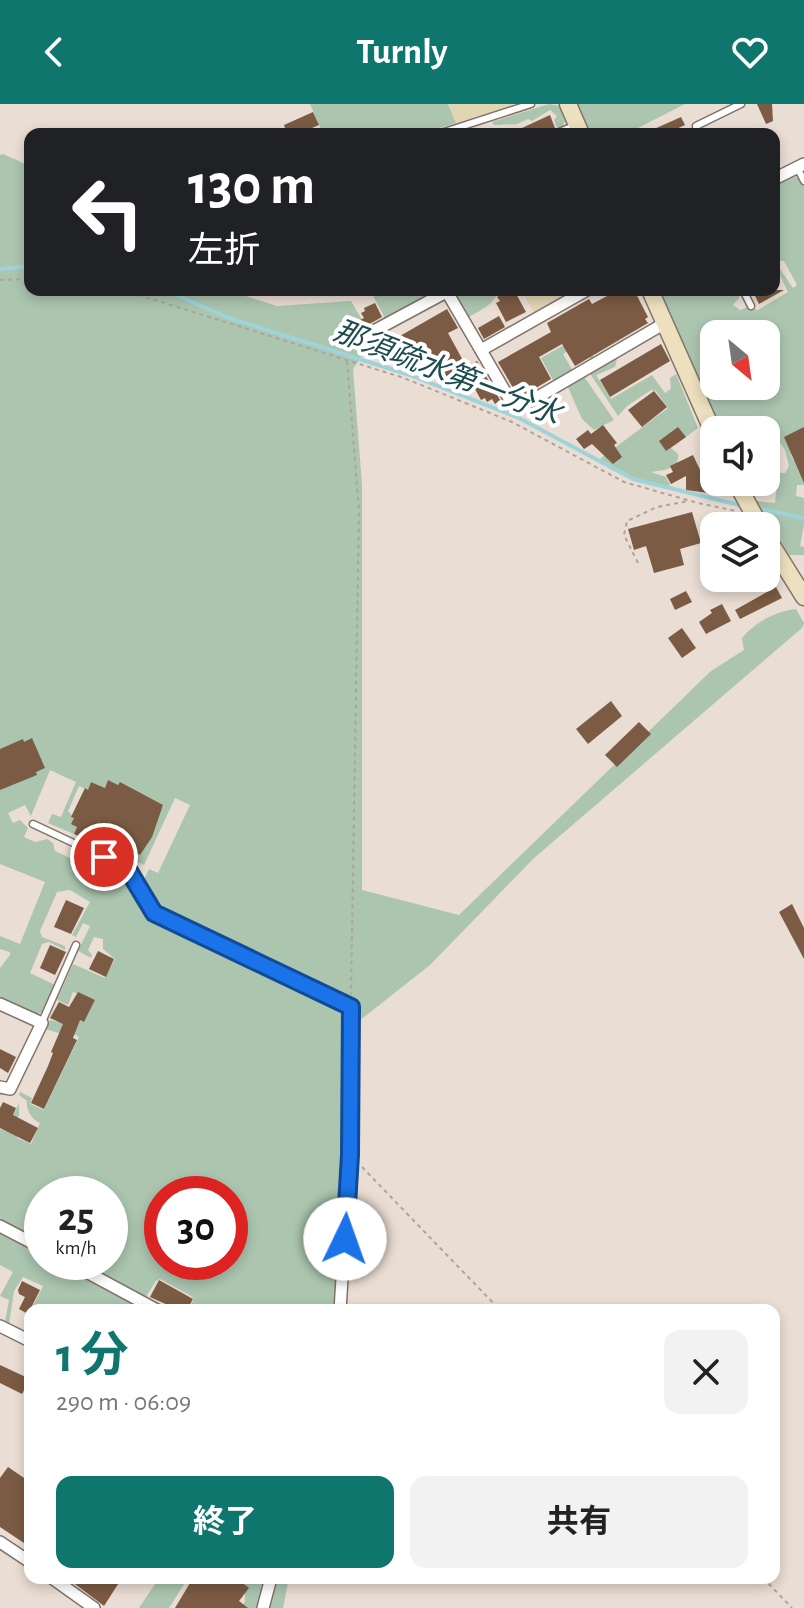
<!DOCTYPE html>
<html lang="ja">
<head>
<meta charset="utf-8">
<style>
  :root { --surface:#fff; --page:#f2f2f2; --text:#222; --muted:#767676; --accent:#0f766e }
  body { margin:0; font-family:"Alegreya Sans","Noto Sans JP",sans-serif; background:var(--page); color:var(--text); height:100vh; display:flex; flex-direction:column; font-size:30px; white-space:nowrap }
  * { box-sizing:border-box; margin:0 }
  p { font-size:26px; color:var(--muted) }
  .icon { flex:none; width:44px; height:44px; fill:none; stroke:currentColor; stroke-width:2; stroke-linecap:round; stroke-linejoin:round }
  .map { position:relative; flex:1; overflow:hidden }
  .sheet { position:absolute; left:24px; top:1200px; width:756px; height:280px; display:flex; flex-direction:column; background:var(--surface); border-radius:16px; box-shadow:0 4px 12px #0003 }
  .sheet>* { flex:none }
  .top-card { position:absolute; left:24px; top:24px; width:756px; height:168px; border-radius:16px; box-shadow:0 4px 12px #0003; background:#202124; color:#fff; overflow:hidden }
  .needle { width:52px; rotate:151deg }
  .tools { position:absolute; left:700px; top:216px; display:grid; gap:16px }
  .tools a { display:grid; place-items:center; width:80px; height:80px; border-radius:16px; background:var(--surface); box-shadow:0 4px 12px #0003; font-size:40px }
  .speed { position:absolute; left:24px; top:1072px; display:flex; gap:16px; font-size:40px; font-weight:700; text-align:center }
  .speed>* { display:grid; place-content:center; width:104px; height:104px; border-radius:50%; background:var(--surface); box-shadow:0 4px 12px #0003; line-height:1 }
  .speed small { font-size:20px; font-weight:400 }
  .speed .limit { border:12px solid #d22; background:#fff; color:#111 }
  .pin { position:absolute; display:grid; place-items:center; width:68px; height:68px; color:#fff; margin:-34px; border:4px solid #fff; border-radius:50%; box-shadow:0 2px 8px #0007 }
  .me { position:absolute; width:88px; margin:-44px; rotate:3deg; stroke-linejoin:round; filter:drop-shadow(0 0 6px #0008) }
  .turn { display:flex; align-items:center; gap:28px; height:168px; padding:0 32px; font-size:36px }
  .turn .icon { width:104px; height:104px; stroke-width:2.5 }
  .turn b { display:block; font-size:56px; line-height:68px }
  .round { display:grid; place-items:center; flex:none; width:84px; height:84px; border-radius:16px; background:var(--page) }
  .headline { display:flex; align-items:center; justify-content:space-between; height:136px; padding:0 32px }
  h1 { font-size:48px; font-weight:700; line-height:60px; color:var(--accent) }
  .button { display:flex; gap:16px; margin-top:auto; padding:16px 32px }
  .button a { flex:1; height:92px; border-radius:16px; background:var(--accent); color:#fff; font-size:32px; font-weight:700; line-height:92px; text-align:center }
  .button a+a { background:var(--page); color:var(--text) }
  header { display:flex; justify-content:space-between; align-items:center; height:104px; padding:0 32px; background:var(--accent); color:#fff; font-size:36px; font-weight:700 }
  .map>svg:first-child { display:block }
</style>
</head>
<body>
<header><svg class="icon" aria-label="back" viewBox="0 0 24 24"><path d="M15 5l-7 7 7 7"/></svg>Turnly<svg class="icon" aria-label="heart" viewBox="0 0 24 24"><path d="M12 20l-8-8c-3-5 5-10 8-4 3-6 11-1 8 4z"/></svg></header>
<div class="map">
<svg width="804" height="1504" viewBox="0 0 804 1504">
  <rect width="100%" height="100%" fill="#eaddd3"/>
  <!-- green -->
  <g fill="#abc5af" fill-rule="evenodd">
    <polygon points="310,0 448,0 456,19 436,25 433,30 323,30"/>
    <polygon points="549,0 560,2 565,17 563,22 557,24 554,16 557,12 550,6 532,17 528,15 517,20 494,21 492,18"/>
    <polygon points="577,0 685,0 636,25 636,30 590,30"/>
    <path d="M3,50L30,62V186H227L277,202L351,197L368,226L386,224L387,227L377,233L376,237L384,257L363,251L353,265L362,381V786L459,811L711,567L744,546L742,534C754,519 776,507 796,505L804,519L802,524L534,754L430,861L359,917L354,1067L345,1206H188L194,1195L191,1192L160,1175L156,1177L142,1199L147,1206H140L129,1200L122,1206H31L43,1182L23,1173L14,1187L9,1220L5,1218L9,1196L0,1192L13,1168L0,1161V1126L42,1148V1158H110V1090H42V1144L0,1120V1025L6,1027L19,999V1011L15,1021L25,1018L17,1034L31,1040L40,1019C32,1016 26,1006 27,997L19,991L20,988L32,994L30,1000L44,1006L79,933L65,925L59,929L45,925L50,916L58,918L66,904L73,913L84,918L95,896L73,888L68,901L57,896L73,860L105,874L115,855L103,845V835L94,833L88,846L92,851L91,854L78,847L90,822L83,819L76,833L72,831L90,798L70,786L57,788L40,827L42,833L65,842V846L49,838L42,840L30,869L55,881L43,908L32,911L0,896V864L10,851V848L0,845V832L20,840L45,778L0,760V51ZM50,666L76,678L61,713L52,710L48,719L74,730L77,723L72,720L74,714L68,707L79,682L88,686L91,678L105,684L108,677L118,681L120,678L163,702L140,751L131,747L128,754L144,761L175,694L190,701L158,769L149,765L143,778L158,805L336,890L331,899L147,811L121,769L103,760L98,767L55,747L53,739L47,735L35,738L24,733L28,724L20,716L13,719L8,709L25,701L31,712ZM162,1090H230V1158H162Z"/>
    <path d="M794,70L804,82V323L791,352L804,373V381H797L796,392L804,394V421L800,442L804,443V451H789L756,397L775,399L777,379L766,378V368L785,369L789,362L785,346L777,334L766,342V326H721L658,186H738L739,194L733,201L740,206L748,203L758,206L788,188L780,171L774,172V168L780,165L793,184L797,181L784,157H774V79ZM714,230H766V282H714Z"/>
    <polygon points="370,186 443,186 386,216"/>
    <path d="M463,186H499C494,201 481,206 467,214L456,194L457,189Z"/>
    <polygon points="580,232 594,254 591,256 583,241 579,240 563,250 573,267 554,278 541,254"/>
    <path d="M615,252L617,255L615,263L596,271L611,295L652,271L665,289L671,285L670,274L676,270L698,324L671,344L678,350C680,366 663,366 651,368L666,373L670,381L667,383L633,373L600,355L668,304L656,287L651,286L627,302L618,312L589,268Z"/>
    <polygon points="583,271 614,316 594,326 582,315 567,281"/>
    <polygon points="159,1474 188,1474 169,1504 139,1504"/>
    <polygon points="245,1474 289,1474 283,1504 240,1504 245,1498"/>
  </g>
  <!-- sand -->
  <g fill="#e0d6b1">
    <polygon points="448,0 513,0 513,1 456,19"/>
    <polygon points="521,186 577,186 535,210"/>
  </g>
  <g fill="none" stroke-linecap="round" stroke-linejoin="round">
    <!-- stream -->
    <g stroke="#9ed4d9" stroke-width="4">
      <polyline points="0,165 30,162"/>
      <polyline points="166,186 226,213 410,271 519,314 633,375 743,402"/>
      <polyline points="755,404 804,414"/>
    </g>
  </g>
  <!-- building -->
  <g fill="#7b5b43">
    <polygon points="757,0 772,0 773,17 766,20"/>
    <polygon points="313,8 319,21 298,30 287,30 284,21"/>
    <polygon points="550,11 555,24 541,30 509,30"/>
    <polygon points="681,13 685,21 666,30 643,30"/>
    <polygon points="509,186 514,186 526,208 506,218 496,199 500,197 497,193"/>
    <polygon points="606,186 634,186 648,213 645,215 648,219 575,262 562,240 539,253 551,275 519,294 498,258 551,228 547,219 589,195 592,200 609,191"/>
    <polygon points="752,186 784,186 759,200"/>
    <polygon points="375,199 382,213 364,223 360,216 364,214 361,209 365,207 364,204"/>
    <polygon points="447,205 458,224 448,229 466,262 477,257 500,296 495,300 492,295 487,298 485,294 481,296 474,283 468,286 461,284 457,277 450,281 426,241 395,257 393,253 387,256 376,237 371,237 389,228 393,236"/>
    <polygon points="499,212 505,223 484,235 478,224"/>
    <polygon points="661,240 670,257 610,293 600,276"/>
    <polygon points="654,287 667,303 642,323 628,306"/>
    <polygon points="603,321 617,339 614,341 622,353 613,360 592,340 584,345 576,335 588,326 591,330"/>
    <polygon points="678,323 686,333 666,347 659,337"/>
    <polygon points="804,323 804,379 784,333"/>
    <polygon points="693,351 702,370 710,371 708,389 686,386 686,372 671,380 666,371 673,368 670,362"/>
    <polygon points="692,408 701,439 680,445 684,461 654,469 646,442 634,446 628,425"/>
    <polygon points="776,483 782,494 740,515 735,506"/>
    <polygon points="686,487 692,498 675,506 670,495"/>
    <polygon points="722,500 731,517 706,530 699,518 712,509 710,506"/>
    <polygon points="682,524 696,544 682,554 668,534"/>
    <polygon points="611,597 622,612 588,640 576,625"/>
    <polygon points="639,618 651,630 617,663 605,651"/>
    <polygon points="32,634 45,664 36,668 37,671 0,686 0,645 23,635 24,638"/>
    <polygon points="108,676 118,681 120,678 163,701 152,733 140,751 132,747 128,754 113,747 116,741 95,731 92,738 74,730 77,723 71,720 74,714 71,713 85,684 88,686 91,678 105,684"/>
    <polygon points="66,796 84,804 71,830 54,823"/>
    <polygon points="792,800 804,824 804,855 779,808"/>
    <polygon points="50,841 66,848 55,871 40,864"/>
    <polygon points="98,847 114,855 106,873 89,865"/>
    <polygon points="78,888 95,896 84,918 80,916 73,934 77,936 44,1005 31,999 48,962 53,949 51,948 63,920 50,914 59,898 69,903"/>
    <polygon points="0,945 16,953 8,969 0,964"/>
    <polygon points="3,998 16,1004 13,1011 38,1024 30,1039 0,1024 0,1004"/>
    <polygon points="159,1176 193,1195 187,1206 179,1206 150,1193"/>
    <polygon points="22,1177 40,1186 28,1210 19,1205 25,1193 19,1190 18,1186"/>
    <polygon points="0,1261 30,1275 22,1290 0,1279"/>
    <polygon points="8,1363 30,1378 30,1443 0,1423 0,1374"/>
    <polygon points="67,1474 122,1474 104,1502"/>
    <polygon points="193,1474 249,1474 244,1480 249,1484 239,1497 248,1504 175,1504"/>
  </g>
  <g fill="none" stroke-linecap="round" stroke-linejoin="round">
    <!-- lane casing -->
    <g stroke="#7f736a" stroke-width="9">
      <g id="lane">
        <polyline points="438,30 531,0"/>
        <polyline points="697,30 696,22 741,0"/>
        <polyline points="797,63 804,77"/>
        <polyline points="743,186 751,202"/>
        <polyline points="33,720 127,764 154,809"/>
        <polyline points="42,918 76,841"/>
      </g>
    </g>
    <!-- street casing -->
    <g stroke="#7f736a" stroke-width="14">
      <g id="street">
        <polyline points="561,30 578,23"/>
        <polyline points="774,75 804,60"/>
        <polyline points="447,188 514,303 519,304 665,219"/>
        <polyline points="370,229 450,186"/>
        <polyline points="481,246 587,186"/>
        <polyline points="154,809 351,903 350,1051 340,1206"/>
        <polyline points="0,900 42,919 10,985 0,983"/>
        <polyline points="0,1122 42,1144"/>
        <polyline points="68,1158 157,1206"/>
        <polyline points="0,1222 30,1237"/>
        <polyline points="0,1438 30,1458"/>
        <polyline points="52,1474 94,1504"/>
        <polyline points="263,1504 271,1474"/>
      </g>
    </g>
    <!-- secondary casing -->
    <g stroke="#7f736a" stroke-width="19">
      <g id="secondary">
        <polyline points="568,0 581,30"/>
        <polyline points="650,186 714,330"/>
        <polyline points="736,378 760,422"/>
        <polyline points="766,432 804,493"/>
      </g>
    </g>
    <!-- path -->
    <g stroke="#aea49c" stroke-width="2" stroke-dasharray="4 4" stroke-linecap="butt">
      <polyline points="0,176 30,175"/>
      <polyline points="123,186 404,274 512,318 624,378 698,399 736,407"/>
      <polyline points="347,257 359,407 351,890"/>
      <polyline points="638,459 624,431 627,417 657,403 689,397"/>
      <polyline points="362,1063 500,1206"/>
      <polyline points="763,1474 792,1504"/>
    </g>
    <!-- lane -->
    <use href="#lane" stroke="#fff" stroke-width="6"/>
    <!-- street -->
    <use href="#street" stroke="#fff" stroke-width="11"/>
    <!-- secondary -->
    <use href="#secondary" stroke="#ede0bf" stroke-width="16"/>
  </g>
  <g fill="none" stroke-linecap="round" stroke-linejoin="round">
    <!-- route casing -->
    <g stroke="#114b97" stroke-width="20">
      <polyline id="route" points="104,753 127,764 154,809 351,903 350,1051 345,1135"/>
    </g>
    <!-- route -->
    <use href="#route" stroke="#1a73e8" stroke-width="14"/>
  </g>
  <g text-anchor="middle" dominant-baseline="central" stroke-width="8" stroke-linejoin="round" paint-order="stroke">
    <!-- water labels -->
    <g font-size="30" font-style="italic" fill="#1c4c50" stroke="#fff">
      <text transform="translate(447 269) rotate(21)">那須疏水第一分水</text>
    </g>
  </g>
</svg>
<div class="tools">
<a><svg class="needle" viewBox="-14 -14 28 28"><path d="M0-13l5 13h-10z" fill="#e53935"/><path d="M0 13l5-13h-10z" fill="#767676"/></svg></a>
<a><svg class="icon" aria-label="sound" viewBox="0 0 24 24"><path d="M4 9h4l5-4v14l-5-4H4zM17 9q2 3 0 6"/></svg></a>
<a><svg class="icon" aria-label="layers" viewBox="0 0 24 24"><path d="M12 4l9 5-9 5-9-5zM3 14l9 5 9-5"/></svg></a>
</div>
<div class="speed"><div>25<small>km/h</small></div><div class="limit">30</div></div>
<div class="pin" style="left:104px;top:753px;background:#d93025"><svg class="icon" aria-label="arrive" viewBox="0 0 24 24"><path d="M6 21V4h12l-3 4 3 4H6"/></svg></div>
<svg class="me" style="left:345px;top:1135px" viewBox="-20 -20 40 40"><circle r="19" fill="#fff"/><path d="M0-13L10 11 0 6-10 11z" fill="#1a73e8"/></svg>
<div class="top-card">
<div class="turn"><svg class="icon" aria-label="left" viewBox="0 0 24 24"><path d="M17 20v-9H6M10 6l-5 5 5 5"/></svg><div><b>130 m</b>左折</div></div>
</div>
<section class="sheet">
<div class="headline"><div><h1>1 分</h1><p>290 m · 06:09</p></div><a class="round"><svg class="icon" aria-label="close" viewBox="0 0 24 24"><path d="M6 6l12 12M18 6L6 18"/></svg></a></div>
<div class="button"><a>終了</a><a>共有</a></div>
</section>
</div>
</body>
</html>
